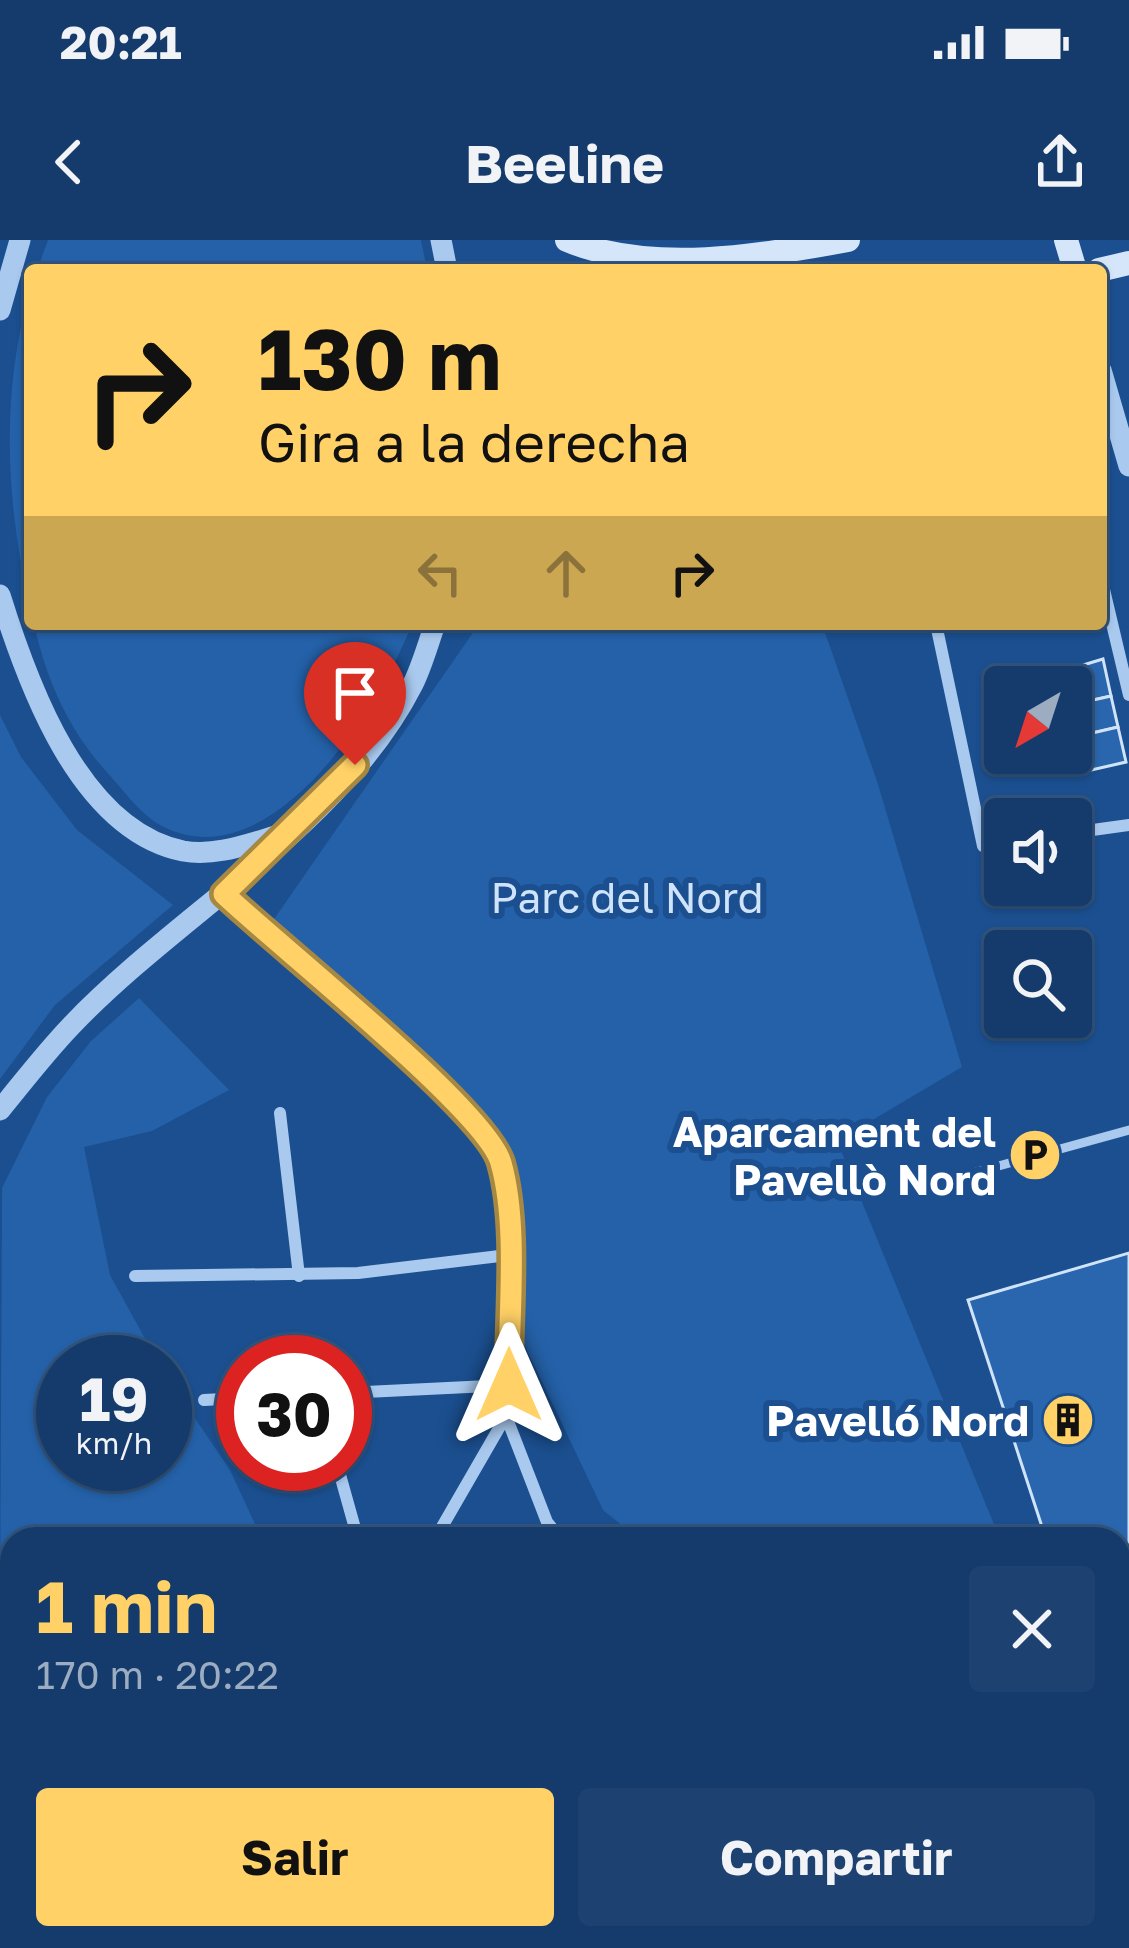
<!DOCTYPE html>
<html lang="es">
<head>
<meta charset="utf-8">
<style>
  :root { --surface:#143b6b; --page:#1d4271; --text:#f1f3f6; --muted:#9dadc1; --line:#33557e; --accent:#ffd166 }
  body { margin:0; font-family:"Golos Text",sans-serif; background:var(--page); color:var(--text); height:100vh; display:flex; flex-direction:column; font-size:45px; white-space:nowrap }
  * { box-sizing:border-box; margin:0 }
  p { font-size:39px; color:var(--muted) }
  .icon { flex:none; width:66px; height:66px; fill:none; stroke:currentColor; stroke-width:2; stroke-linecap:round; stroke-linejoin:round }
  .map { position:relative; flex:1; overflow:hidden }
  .drawer { position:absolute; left:0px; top:1287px; width:1131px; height:423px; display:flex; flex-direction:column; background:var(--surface); border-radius:36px 36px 0 0; box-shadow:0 3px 9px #0004,0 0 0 3px var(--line) }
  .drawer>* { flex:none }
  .hud { position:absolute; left:24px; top:24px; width:1083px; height:366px; border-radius:12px; box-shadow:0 3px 9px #0004,0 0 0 3px var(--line); background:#ffd166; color:#111; overflow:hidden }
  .needle { width:78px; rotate:219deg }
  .fabs { position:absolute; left:984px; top:426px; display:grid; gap:24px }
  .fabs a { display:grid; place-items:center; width:108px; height:108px; border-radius:12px; background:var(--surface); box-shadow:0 3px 9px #0004,0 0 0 3px var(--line); font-size:60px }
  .speed { position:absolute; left:36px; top:1095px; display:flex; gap:24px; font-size:60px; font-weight:700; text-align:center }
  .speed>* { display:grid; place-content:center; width:156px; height:156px; border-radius:50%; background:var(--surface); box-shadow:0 3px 9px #0004,0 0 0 3px var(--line); line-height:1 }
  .speed small { font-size:30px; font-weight:400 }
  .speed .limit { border:18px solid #d22; background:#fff; color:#111 }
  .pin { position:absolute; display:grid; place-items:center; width:102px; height:102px; color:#fff; margin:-123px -51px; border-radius:50% 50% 50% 0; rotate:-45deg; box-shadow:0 0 12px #0007 }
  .pin .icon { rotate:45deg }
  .me { position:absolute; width:132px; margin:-66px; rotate:0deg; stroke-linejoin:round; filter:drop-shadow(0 0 9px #0008) }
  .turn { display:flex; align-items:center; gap:42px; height:252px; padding:0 36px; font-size:54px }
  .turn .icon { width:156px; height:156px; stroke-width:2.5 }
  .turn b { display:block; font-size:84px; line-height:102px }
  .lanes { display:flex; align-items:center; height:114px; padding:0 36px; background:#0003; justify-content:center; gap:60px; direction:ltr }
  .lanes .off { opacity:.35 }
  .round { display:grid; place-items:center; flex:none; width:126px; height:126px; border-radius:12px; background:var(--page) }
  .summary { display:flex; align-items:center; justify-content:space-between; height:204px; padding:0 36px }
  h1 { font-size:72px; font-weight:700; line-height:90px; color:var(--accent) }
  .cta { display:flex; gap:24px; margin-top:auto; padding:24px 36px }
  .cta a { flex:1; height:138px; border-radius:12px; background:var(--accent); color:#111; font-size:48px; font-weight:700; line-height:138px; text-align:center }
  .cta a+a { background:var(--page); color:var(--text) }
  .status { display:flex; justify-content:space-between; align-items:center; height:84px; padding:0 60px; background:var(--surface); direction:ltr }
  .status svg { height:33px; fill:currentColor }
  header { display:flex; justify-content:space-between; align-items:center; height:156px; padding:0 36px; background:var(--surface); font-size:54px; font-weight:700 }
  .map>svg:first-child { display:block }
</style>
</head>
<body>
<div class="status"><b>20:21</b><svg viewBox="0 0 49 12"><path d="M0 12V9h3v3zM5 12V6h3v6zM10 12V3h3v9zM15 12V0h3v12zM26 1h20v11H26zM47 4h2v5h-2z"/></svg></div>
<header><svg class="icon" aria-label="back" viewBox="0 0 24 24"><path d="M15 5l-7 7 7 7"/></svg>Beeline<svg class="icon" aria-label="share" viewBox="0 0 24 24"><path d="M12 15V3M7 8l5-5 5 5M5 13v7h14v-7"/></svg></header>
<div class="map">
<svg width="1129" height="1708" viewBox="0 0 1129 1708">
  <rect width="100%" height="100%" fill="#1b4f8f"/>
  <!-- green -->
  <g fill="#2461a8">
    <polygon points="48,0 421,0 427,30 37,30"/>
    <path d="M30,51V367C6,263 0,155 30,51Z"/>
    <path d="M34,384H412C381,464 274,638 166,588C144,578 127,555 112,538C70,493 47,443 34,384Z"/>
    <polygon points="479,384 822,384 877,541 962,827 837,901 1000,1299 639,1299 603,1270 508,1070 494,908 265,692"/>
    <polygon points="0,475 21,517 77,590 173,665 55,765 0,839"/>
    <polygon points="139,758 229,850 152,891 84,907 110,1035 158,1122 63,1122 63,1224 165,1224 165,1134 230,1230 262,1299 12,1299 12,1408 0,1383 2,948 47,857 91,801"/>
    <polygon points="1129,1429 1129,1708 923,1708 937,1698 1119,1698 1119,1433"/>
    <polygon points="271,1698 426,1698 430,1708 277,1708"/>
  </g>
  <!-- building -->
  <g fill="#2a66ad" stroke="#cfe3fa" stroke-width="3">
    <polygon points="1103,419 1111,456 1071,465 1071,447 1064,447 1060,432"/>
    <polygon points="1111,456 1118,487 1071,498 1071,465"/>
    <polygon points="1118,487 1126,522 1074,534 1071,498"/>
    <polygon points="1129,1013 1129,1396 1119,1399 1119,1299 1046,1299 968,1060"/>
  </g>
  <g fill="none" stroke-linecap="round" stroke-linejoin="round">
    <!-- service -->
    <polyline stroke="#a9c9ee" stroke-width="9" points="973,933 1129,890"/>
    <!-- minor -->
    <g stroke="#a9c9ee" stroke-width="12">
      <polyline points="1101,337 1129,455"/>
      <polyline points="936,384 983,606 1005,603"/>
      <polyline points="1071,593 1129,585"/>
      <polyline points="223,654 483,891 500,918 508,954 506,1176 435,1299"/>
      <polyline points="280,873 299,1036"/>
      <polyline points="135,1036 358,1033 508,1015"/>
      <polyline points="345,1153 509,1145"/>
      <polyline points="204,1160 243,1158"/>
      <polyline points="506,1176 547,1282 561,1299"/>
      <polyline points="337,1224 358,1299"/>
      <polyline points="0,1425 12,1433"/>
      <polyline points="0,1538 12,1530"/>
      <polyline points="1119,1561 1129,1558"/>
      <polyline points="19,1698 19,1708"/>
      <polyline points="271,1698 277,1708"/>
      <polyline points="529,1698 533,1708"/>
      <polyline points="802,1708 822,1698"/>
    </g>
    <!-- tertiary -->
    <g stroke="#a9c9ee" stroke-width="21">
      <polyline points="441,0 447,30"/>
      <polyline points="0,70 20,0"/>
      <polyline points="1101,130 1129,226"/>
      <path d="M0,355C27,442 79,590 183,611C217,617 250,603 283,594"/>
      <path d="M0,870C23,842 46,812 71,786C177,674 341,586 413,444C422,426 428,404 435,384"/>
    </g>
    <!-- secondary -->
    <g stroke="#d6e6fa" stroke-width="24">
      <path d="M567,0C650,35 762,16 848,0"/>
      <polyline points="1066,0 1075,30"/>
      <polyline points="1099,30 1129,23"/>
    </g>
  </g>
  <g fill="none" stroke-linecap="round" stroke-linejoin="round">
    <!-- route casing -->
    <g stroke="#a68842" stroke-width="30">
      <path id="route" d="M355,525L224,654C275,703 487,871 501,923C519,987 508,1078 509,1145"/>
    </g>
    <!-- route -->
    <use href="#route" stroke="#ffd166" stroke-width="21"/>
  </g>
  <!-- icons -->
  <defs>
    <g id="parking-disc" transform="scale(2.7)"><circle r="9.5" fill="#ffd166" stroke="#1b4f8f"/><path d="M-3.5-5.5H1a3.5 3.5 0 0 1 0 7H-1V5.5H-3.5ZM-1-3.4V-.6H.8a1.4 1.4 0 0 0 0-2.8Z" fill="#111"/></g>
    <g id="building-disc" transform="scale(2.7)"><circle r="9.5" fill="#ffd166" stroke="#1b4f8f"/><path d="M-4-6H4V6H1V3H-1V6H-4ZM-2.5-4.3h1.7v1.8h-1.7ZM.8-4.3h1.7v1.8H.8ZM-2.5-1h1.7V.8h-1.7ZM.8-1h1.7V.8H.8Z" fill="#111"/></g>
  </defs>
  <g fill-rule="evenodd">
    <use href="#parking-disc" x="1035" y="915"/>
    <use href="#building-disc" x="1068" y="1180"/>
  </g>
  <g text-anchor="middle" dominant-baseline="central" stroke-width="12" stroke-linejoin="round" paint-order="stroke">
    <!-- park labels -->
    <g font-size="42" fill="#cfe3fa" stroke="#1b4f8f">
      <text x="627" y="657">Parc del Nord</text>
    </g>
    <!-- poi labels -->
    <g font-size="42" font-weight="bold" fill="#fff" stroke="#1b4f8f" text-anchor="end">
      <text x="996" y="891">Aparcament del<tspan x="996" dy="48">Pavellò Nord</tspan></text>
      <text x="1029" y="1180">Pavelló Nord</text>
    </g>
  </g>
</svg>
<div class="fabs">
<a><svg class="needle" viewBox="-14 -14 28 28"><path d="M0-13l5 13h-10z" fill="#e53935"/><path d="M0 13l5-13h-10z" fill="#9dadc1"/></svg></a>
<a><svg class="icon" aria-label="sound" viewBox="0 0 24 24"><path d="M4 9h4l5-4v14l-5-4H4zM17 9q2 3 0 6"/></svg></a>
<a><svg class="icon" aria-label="search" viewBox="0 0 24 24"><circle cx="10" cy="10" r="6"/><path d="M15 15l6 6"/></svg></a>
</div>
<div class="speed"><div>19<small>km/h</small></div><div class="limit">30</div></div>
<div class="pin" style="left:355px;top:525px;background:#d93025"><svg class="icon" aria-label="arrive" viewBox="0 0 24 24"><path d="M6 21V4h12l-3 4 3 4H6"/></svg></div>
<svg class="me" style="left:509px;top:1145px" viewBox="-20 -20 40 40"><path d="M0-17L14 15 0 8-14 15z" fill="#ffd166" stroke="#fff" stroke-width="4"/></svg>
<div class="hud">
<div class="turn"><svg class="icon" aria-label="right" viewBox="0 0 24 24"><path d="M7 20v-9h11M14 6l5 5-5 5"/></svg><div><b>130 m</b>Gira a la derecha</div></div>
<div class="lanes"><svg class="icon off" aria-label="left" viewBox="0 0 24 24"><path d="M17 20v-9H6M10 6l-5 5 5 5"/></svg><svg class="icon off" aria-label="ahead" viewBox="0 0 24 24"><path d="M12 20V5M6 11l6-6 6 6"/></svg><svg class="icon" aria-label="right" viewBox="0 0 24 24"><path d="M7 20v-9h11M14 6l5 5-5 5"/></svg></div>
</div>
<section class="drawer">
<div class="summary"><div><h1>1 min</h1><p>170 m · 20:22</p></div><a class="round"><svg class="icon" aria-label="close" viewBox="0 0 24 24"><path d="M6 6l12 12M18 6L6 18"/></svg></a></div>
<div class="cta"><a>Salir</a><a>Compartir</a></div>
</section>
</div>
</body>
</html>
